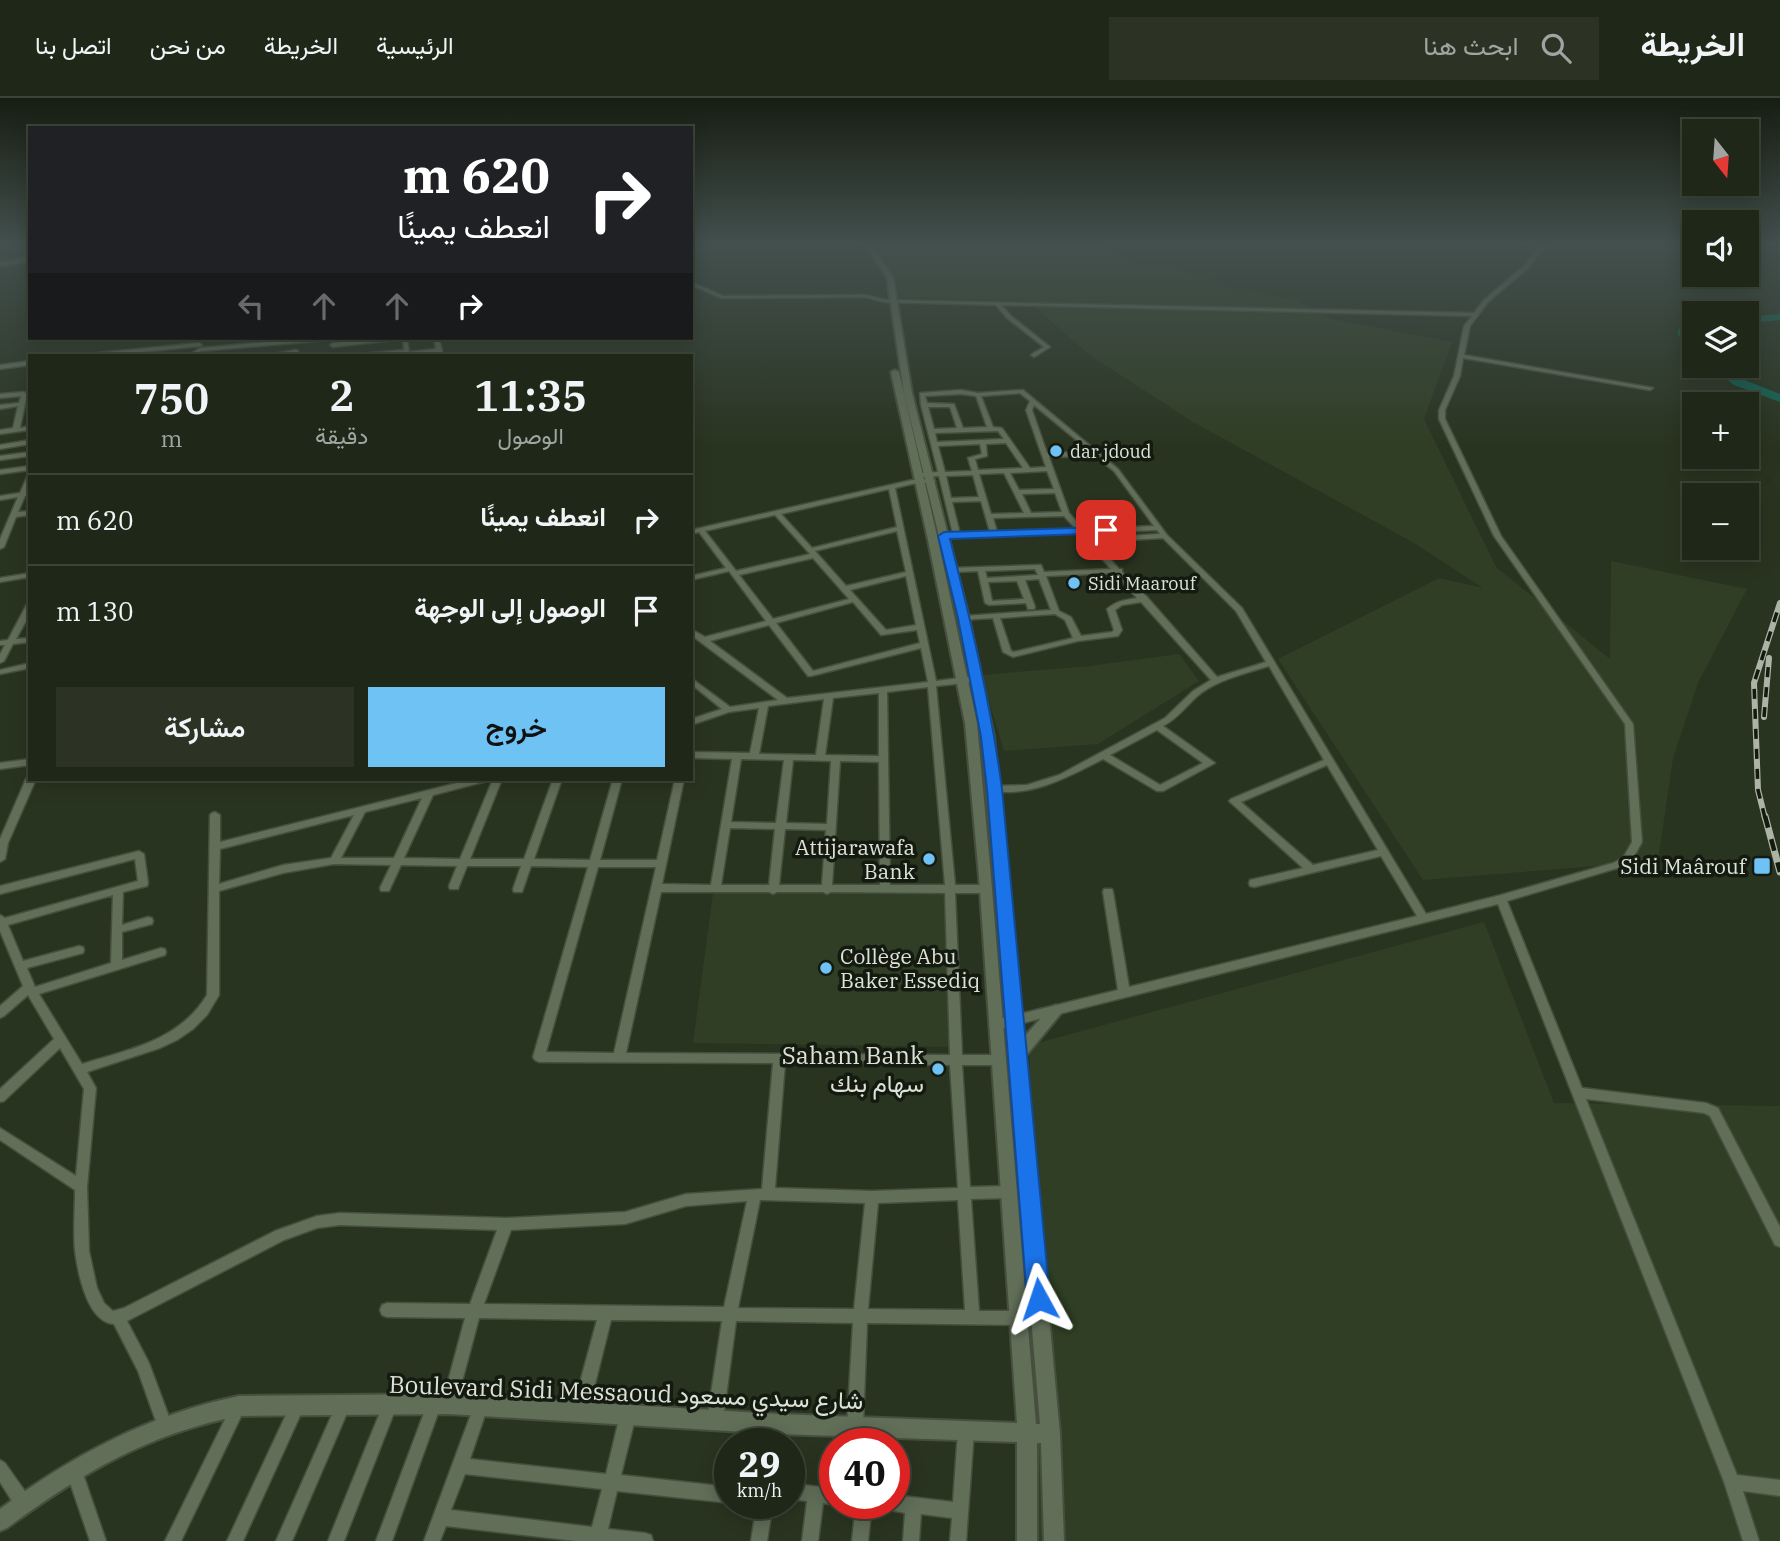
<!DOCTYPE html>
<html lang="ar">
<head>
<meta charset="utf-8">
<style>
  :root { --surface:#1f2718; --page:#2c3325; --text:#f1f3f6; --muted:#a1a5a2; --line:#3c4437; --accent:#6fc2f4 }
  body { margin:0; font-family:"IBM Plex Serif",Vazirmatn,serif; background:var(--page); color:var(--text); direction:rtl; height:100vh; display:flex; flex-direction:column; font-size:26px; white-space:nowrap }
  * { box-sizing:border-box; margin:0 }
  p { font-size:23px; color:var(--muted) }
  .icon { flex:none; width:38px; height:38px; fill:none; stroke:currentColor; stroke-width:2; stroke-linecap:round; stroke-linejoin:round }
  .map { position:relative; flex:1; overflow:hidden; direction:ltr }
  .drawer { position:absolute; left:28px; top:256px; width:665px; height:427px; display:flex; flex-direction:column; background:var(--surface); border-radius:0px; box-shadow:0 4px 18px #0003,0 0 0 2px var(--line); direction:rtl }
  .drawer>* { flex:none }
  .top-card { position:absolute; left:28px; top:28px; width:665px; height:214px; border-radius:0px; box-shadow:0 4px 18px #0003,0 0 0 2px var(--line); direction:rtl; background:#202124; color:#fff; overflow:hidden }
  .needle { width:46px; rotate:163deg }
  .tools { position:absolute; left:1682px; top:21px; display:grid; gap:14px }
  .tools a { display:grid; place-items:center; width:77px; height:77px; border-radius:0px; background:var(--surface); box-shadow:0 4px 18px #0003,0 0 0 2px var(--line); font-size:35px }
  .speed { position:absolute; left:714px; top:1330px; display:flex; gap:14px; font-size:35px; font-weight:700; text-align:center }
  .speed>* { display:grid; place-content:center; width:91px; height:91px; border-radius:50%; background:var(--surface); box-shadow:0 4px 18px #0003,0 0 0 2px var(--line); line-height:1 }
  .speed small { font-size:18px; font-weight:400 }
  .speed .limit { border:10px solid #d22; background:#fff; color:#111 }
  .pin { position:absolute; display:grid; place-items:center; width:60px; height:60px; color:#fff; margin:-30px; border-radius:14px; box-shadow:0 4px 10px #0006 }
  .me { position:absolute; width:77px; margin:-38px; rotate:355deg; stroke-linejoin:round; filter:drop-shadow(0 0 5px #0008) }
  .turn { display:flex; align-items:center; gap:24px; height:147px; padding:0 28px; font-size:32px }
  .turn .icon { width:91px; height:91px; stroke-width:2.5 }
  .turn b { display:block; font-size:49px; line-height:60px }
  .lanes { display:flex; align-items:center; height:66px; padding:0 28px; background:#0003; justify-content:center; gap:35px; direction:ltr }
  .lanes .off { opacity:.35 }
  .eta { display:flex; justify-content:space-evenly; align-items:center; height:119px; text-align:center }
  .eta b { font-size:42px; font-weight:600; line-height:49px }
  .primary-button { display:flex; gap:14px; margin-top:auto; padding:14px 28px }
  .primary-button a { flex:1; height:80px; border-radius:0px; background:var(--accent); color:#111; font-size:28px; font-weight:600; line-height:80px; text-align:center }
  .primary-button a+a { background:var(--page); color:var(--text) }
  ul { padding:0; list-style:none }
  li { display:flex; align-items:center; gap:21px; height:91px; padding:0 28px; border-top:2px solid var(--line) }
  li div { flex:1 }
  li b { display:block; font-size:26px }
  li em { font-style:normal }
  header { display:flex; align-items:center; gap:42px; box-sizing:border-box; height:98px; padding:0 35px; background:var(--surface); border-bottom:2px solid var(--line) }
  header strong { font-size:33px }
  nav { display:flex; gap:38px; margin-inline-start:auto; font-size:24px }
  .search { width:490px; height:63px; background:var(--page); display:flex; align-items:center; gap:18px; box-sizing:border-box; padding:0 24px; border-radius:0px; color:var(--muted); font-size:26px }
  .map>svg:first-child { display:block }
</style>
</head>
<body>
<header>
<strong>الخريطة</strong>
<div class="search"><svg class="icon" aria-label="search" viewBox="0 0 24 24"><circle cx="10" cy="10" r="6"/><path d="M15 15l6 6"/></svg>ابحث هنا</div>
<nav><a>الرئيسية</a><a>الخريطة</a><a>من نحن</a><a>اتصل بنا</a></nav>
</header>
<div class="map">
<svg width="1780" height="1443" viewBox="0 0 1780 1443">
  <rect width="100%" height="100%" fill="#293420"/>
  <!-- built -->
  <g fill="#303e25">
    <polygon points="870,146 1095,146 1135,166 1165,167 1236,190 1298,203 1331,221 1452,244 1424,321 1496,469 1610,561 1611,463 1747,491 1698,585 1673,660 1658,763 1423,782 1278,561 1439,480 1483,490 1414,445 1193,324 1088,256 1028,203 902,199"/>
    <polygon points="1179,556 1199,583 1098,646 1004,653 981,577 1089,568"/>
    <polygon points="946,794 954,949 693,945 713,795"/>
    <polygon points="1484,824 1554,1005 1780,1008 1780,1443 1018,1443 1030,947"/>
  </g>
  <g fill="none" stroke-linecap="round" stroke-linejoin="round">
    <!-- river -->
    <g fill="#126453" fill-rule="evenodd">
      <polygon points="1780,216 1780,222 1746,225 1746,219"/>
      <polygon points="1694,221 1694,227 1689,235 1694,241 1694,252 1690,251 1677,235 1683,223"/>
      <polygon points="1711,268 1724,268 1742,281 1780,296 1780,304 1734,287"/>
    </g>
    <!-- minor casing -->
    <g stroke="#464f3e" stroke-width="3">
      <g id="minor">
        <path d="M1543,146H1547L1527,171L1488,204L1470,228L1464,257L1653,290L1650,292L1463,260L1460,278L1445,312V321L1501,438L1633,626L1642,744L1631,764L1621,769L1507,803L1582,990L1706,1005L1718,1010L1780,1129V1149L1775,1147L1710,1018L1704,1015L1586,1001L1737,1377L1780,1382V1398L1743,1393L1759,1443H1743L1724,1384L1498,806L995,932L991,930L989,927L991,924L995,922L1118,892L1103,794L1104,791H1112L1113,794L1129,889L1417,818L1381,758L1254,789L1250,788L1249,785L1250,782L1303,770L1229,703L1231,701L1324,662L1269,568C1246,575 1221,581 1201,595C1187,606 1179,620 1163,628L1215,665L1163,693H1157L1103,661C1068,679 1032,699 992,693L990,691L995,688L1027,687L1059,677L1165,620L1193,593L1211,582L1141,504L1122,507L1115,512L1122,532L1118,538L1078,543L1013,559L1003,554L993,520L961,522L960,520L964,518L1051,512L1039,481L1025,482L1035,509L1034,511H1028L1026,505L989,507L985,505L978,473L953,474L949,472L950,470L1038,467H1041L1044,474L1111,471L1079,435L949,439V437L953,436L939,378L922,379L919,377L922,375L938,374L921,307L920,295L961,292L978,295L1023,292L1118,371L1167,437L1242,510L1426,816L1501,797L1613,765L1623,760L1632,744L1625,626L1494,438L1439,321V312L1454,278L1464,228L1472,218L1001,207L1011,218L1050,249L1034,259L1031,257L1032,256L1044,249L1007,220L996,207L885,204L865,199L722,200L691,187V184L723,198L865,197L885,202L1474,215L1484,202L1523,169ZM1020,295L1030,303L1026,312L1046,369L1030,370L1002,330L993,329L981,298ZM961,296L976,298L987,329L963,330L954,306L927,305L925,298ZM1034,307L1091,354L1047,355L1032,312ZM928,309H950L957,330L934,331ZM998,333L1004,341L937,344L935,335ZM1006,345L1023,370L978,372L975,361L987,358L986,346ZM980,346L982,356L968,360L972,373L945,374L938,348ZM1095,358L1114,373L1154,428L1083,431L1069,415L1049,359ZM1047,373L1054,391L1019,392L1010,375ZM1004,375L1024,415L991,416L979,376ZM973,377L979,399L951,400L946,378ZM1055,395L1062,414L1031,415L1022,396ZM981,403L990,434L960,436L952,404ZM1064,418L1076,431L997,434L993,420ZM1157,432L1160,436L1091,440L1087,435ZM1163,440L1236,513L1266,564L1217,579L1147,499L1122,474V471H1119L1095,444ZM1035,471L1038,477L987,480L985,473ZM1115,475L1137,500C1125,502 1116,503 1107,511L1114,532L1112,534L1081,538L1071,519L1059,513L1046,478ZM1017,483L1024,501L992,503L988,484ZM1055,516L1065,522L1073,540L1014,554L1011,553L1000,520ZM1157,632L1203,665L1160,687L1110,657ZM1327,667L1378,752L1313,767L1241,704Z"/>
        <polygon points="199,240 209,240 206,242"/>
        <polygon points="314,240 331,240 328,242 201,253 195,257 189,257 200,250"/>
        <polygon points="389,240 407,240 409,254 436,251 434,240 439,240 443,257 437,257 437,254 400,257 400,255 367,257 370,255 404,252 403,241 333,249 330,247 333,245"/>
        <polygon points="199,245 202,247 201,248 112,257 95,257 98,255"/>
        <polygon points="296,252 298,253 298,255 267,257"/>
        <polygon points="30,263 30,267 0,271 0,267"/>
        <polygon points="24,294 27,296 20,330 30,328 30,332 0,336 0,332 13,330 18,308 0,311 0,307 19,305 21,298 0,300 0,296"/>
        <polygon points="30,342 30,346 0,351 0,347"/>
        <polygon points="30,354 30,358 0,362 0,358"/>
        <polygon points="30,368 30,372 0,376 0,372"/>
        <polygon points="30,377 30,387 27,393 30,393 30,397 25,398 18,414 30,413 30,417 16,419 4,449 0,451 0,441 18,399 0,402 0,398 20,395 27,379"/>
        <path d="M932,381L935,383L934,384L912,386L895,390L936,583L975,578L979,581L975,584L936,588L955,787H986L990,788L991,791L990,794L986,795H955L962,957H998L1002,959L1004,962L1002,965L998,967H962L970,1089L1008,1088L1013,1090L1015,1094L1013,1098L1008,1100L971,1101L979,1213H1018L1023,1215L1025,1220L1023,1225L1018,1227L867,1225L863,1328L860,1333L855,1336L850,1333L847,1328L853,1225L736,1223L723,1322L720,1327L715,1330L710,1327L707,1322L722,1223L611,1222L588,1314L585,1319L580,1322L575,1319L572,1314L597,1222L479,1220L456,1306L454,1311L449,1313L444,1311L442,1306L465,1220L387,1219L382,1217L380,1212L382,1207L387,1205L470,1206L497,1132L340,1127L317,1130L284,1142L127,1223L149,1265L172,1327L169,1332L164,1335L159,1332L138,1273L114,1226C87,1224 78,1175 75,1153C73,1133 75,1112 75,1092L0,1042V1030L76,1078L84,991L60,950L4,1003L0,1004V991L54,941L28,897L4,918L0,920V908L23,888L0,833V817L5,820L138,783L135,761L0,796V788L139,753L144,756L148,785L147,788L123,794L122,827L148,819L152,820L153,823L152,826L122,834V862L161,850L165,851L166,854L165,857L39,896L82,966C130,951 179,943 207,897L210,717L212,715L215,714L220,717V744L473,681H488L487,683L433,697L404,760L460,761L493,681H502L470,761H524L553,681H562L534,761L590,762L613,681H622L600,762H657L675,681H684L662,786L711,787L732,661L691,660V654L750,655L759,610L729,614L691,627V621L722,611L691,586V580L730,609L778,602L691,537V531L705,539L766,523L729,473L691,482V478L726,470L699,434L691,436V432L912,382ZM889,391L897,429L812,450L781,416ZM775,417L810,456L736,473L705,433ZM897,433L906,474L846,488L815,453ZM813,460L849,501L773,521L739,477ZM906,478L916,527L886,532L850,492ZM853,504L881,537L917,532L920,545L813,573L776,525ZM769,527L808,578H811L921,550L928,584L787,600L710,543ZM928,589L945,787H890L887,594ZM879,595V658L825,657L833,600ZM824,601L816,657L759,656L768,608ZM741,661L784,662L776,725L731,724ZM793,662L831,663L827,726L786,725ZM840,663L879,664L880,787H832ZM422,700L394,760H341L365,714ZM354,717L331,760L283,767L219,786L220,751ZM730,730L775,731L769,787H721ZM785,731L826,732L822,787H779ZM334,766L391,767L380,790L381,793H389L401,767L457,768L449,788L450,791H458L459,788L467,768H521L513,791L514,794H522L523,791L531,768L588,769L533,959L535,962L539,964L773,965L762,1091L686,1096L625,1114L506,1120L340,1115L317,1118L275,1133L124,1210L113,1213L104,1205L97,1190L89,1153L87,1089L96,990L87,974L160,950L177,942L193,931L207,917L219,897V793L283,775ZM598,769H656L614,955L546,954ZM661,794H769L773,796L777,794H823L827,796L831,794L945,795L950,957L626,955ZM113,797L111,865L35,889L27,870L83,855L84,852L83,849L79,848L23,863L8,827ZM785,965L950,967L958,1090L872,1093L775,1090ZM760,1102L865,1105L854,1211L738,1210ZM958,1102L965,1212L868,1211L878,1105ZM747,1103L724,1209L484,1206L511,1132L625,1126L686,1108Z"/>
        <polygon points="30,475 30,479 0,484 0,480"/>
        <polygon points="27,506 30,506 30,516 16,541 30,540 30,544 13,546 4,563 0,565 0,556 5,547 0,547 0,543 8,542"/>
        <polygon points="30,565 30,570 0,576 0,572"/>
        <polygon points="30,661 30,667 0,671 0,665"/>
        <polygon points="30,678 30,681 36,681 8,745 5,761 0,764 0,741 26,681"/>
        <polygon points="390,1300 395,1302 397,1307 344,1443 328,1443 385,1302"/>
        <polygon points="434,1300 439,1302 441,1307 392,1443 376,1443 427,1307 429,1302"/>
        <polygon points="239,1301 244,1303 246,1308 181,1443 165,1443 234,1303"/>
        <polygon points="343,1301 348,1303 350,1308 292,1443 276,1443 338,1303"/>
        <path d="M481,1301L486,1303L488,1308L470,1361L606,1376L620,1317L623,1312L628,1309L633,1312L636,1317L621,1377L730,1389V1405L617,1393L608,1431L645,1435L651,1437L653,1443H576L446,1428L440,1443H424L474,1308L476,1303ZM465,1376L602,1391L592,1429L451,1412Z"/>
        <polygon points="297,1302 302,1304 304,1309 243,1443 227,1443 292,1304"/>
        <polygon points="778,1318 783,1321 786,1326 783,1346 767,1346 773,1321"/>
        <polygon points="966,1325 971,1328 974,1333 966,1443 950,1443 952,1420 921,1416 919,1443 903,1443 905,1415 885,1411 883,1405 894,1405 894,1397 953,1404 958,1333 961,1328"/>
        <polygon points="0,1362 5,1365 29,1399 31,1405 29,1411 23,1413 17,1411 0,1384"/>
        <polygon points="74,1365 79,1368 82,1373 106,1443 90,1443 66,1373 69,1368"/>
        <polygon points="789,1385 835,1391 835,1405 839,1405 835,1407 823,1405 818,1443 802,1443 807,1403 789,1401"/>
        <polygon points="757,1405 773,1405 767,1443 751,1443"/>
        <polygon points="856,1405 872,1405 868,1443 852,1443"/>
      </g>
    </g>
    <!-- tertiary casing -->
    <g stroke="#464f3e" stroke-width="4">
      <g id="tertiary">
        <path d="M864,146H870L893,179L912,295L969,520L994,639L1023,940L1051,909L1056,907L1061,909L1063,913L1025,959L1060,1336L1064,1443H1044L1041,1345H1037V1443H1017V1344L778,1336L449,1316L239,1318C147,1336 82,1375 7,1430L0,1433V1411C73,1357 150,1316 239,1298L449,1296L778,1316L1017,1325L979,779L965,625L928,442L891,274L895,272L899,274L938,442L977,625L991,779L1036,1326H1040L982,639L959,520L904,295L887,179Z"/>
        <polygon points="30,159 30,163 0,168 0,164"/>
      </g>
    </g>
    <!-- minor -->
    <use href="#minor" fill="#616e58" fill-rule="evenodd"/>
    <!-- tertiary -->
    <use href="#tertiary" fill="#616e58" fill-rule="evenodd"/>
    <!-- rail-far2 casing -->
    <g stroke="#acb4a6" stroke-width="3.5">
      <polyline id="rail-far2" points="1776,146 1780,150"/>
    </g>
    <!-- rail-far1 casing -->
    <g stroke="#acb4a6" stroke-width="6">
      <g id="rail-far1">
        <polyline points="1764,619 1769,560"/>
        <polyline points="1765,720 1758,692 1754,585 1780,505"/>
      </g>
    </g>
    <!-- rail casing -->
    <g stroke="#acb4a6" stroke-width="7">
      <polyline id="rail" points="1765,718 1780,774"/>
    </g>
    <!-- rail-far2 -->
    <use href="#rail-far2" stroke="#151a11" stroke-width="2" stroke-dasharray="5" stroke-linecap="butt"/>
    <!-- rail-far1 -->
    <use href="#rail-far1" stroke="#151a11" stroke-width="3.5" stroke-dasharray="10" stroke-linecap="butt"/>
    <!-- rail -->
    <use href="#rail" stroke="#151a11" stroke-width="4.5" stroke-dasharray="12" stroke-linecap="butt"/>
  </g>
  <!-- sky -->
  <linearGradient id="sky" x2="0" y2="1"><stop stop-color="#171d12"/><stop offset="0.42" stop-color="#43504e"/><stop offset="1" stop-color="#43504e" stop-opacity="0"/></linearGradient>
  <rect width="1780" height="348" fill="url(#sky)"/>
  <!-- route -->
  <path fill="#1a73e8" stroke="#114b97" stroke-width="2" d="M1106,429L1110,430V435L950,441C971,524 991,607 1002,691L1050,1201L1047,1209L1039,1212L1030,1209L1027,1201L987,691L981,639L958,520L938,438L944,434Z"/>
  <!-- markers -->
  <g fill="#6fc2f4" stroke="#151a11" stroke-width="2.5">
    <circle cx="1056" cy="353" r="7"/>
    <circle cx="1074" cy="485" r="7"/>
    <circle cx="929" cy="761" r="7"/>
    <rect x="1753" y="759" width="18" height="18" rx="3.5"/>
    <circle cx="826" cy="870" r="7"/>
    <circle cx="938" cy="971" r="7"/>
  </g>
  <g text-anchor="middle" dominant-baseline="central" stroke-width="7" stroke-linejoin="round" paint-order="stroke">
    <!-- far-poi labels -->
    <g font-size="18" fill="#dbe2d6" stroke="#151a11" text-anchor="start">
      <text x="1070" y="353">dar jdoud</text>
      <text x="1088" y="485">Sidi Maarouf</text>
    </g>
    <!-- poi labels -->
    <g font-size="21" fill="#dbe2d6" stroke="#151a11" text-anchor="end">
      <text x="915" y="749">Attijarawafa<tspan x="915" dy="24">Bank</tspan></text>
      <text x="1746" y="768">Sidi Maârouf</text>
      <text x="840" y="858" text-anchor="start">Collège Abu<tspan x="840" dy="24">Baker Essediq</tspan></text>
    </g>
    <!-- near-poi labels -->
    <g font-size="24" fill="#dbe2d6" stroke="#151a11" text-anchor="end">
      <text x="924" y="957">Saham Bank<tspan x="924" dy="28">سهام بنك</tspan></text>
    </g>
    <!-- near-street labels -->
    <g font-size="24" fill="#dbe2d6" stroke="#151a11">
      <text transform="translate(626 1294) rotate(2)">Boulevard Sidi Messaoud شارع سيدي مسعود</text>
    </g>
  </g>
</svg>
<div class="tools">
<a><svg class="needle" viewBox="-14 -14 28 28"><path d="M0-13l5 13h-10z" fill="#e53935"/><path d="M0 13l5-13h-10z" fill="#a1a5a2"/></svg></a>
<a><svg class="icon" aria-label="sound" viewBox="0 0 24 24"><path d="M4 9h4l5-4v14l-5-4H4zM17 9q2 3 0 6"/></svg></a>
<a><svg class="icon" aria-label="layers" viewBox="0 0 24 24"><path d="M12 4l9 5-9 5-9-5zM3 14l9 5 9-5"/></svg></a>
<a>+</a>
<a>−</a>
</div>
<div class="speed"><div>29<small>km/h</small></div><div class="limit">40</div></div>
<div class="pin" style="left:1106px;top:432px;background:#d93025"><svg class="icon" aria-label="arrive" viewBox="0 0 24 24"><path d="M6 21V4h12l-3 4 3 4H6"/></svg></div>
<svg class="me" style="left:1039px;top:1201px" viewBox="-20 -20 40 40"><path d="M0-17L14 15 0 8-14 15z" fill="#1a73e8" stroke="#fff" stroke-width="4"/></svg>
<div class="top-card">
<div class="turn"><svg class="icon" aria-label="right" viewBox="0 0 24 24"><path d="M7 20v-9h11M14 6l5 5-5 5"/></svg><div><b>620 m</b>انعطف يمينًا</div></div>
<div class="lanes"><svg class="icon off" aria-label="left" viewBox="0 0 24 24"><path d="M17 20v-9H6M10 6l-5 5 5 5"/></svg><svg class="icon off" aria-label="ahead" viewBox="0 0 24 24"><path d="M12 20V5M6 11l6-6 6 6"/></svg><svg class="icon off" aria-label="ahead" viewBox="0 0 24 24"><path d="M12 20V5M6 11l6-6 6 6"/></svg><svg class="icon" aria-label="right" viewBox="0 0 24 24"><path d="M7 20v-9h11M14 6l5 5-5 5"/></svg></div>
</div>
<section class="drawer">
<div class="eta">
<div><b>11:35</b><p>الوصول</p></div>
<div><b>2</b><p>دقيقة</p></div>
<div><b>750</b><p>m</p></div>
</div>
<ul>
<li><svg class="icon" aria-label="right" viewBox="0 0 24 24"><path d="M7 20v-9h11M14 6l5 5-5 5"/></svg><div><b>انعطف يمينًا</b></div><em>620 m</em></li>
<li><svg class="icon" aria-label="arrive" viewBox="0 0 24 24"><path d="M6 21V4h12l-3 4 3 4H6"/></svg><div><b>الوصول إلى الوجهة</b></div><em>130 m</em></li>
</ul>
<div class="primary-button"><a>خروج</a><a>مشاركة</a></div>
</section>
</div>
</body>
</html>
